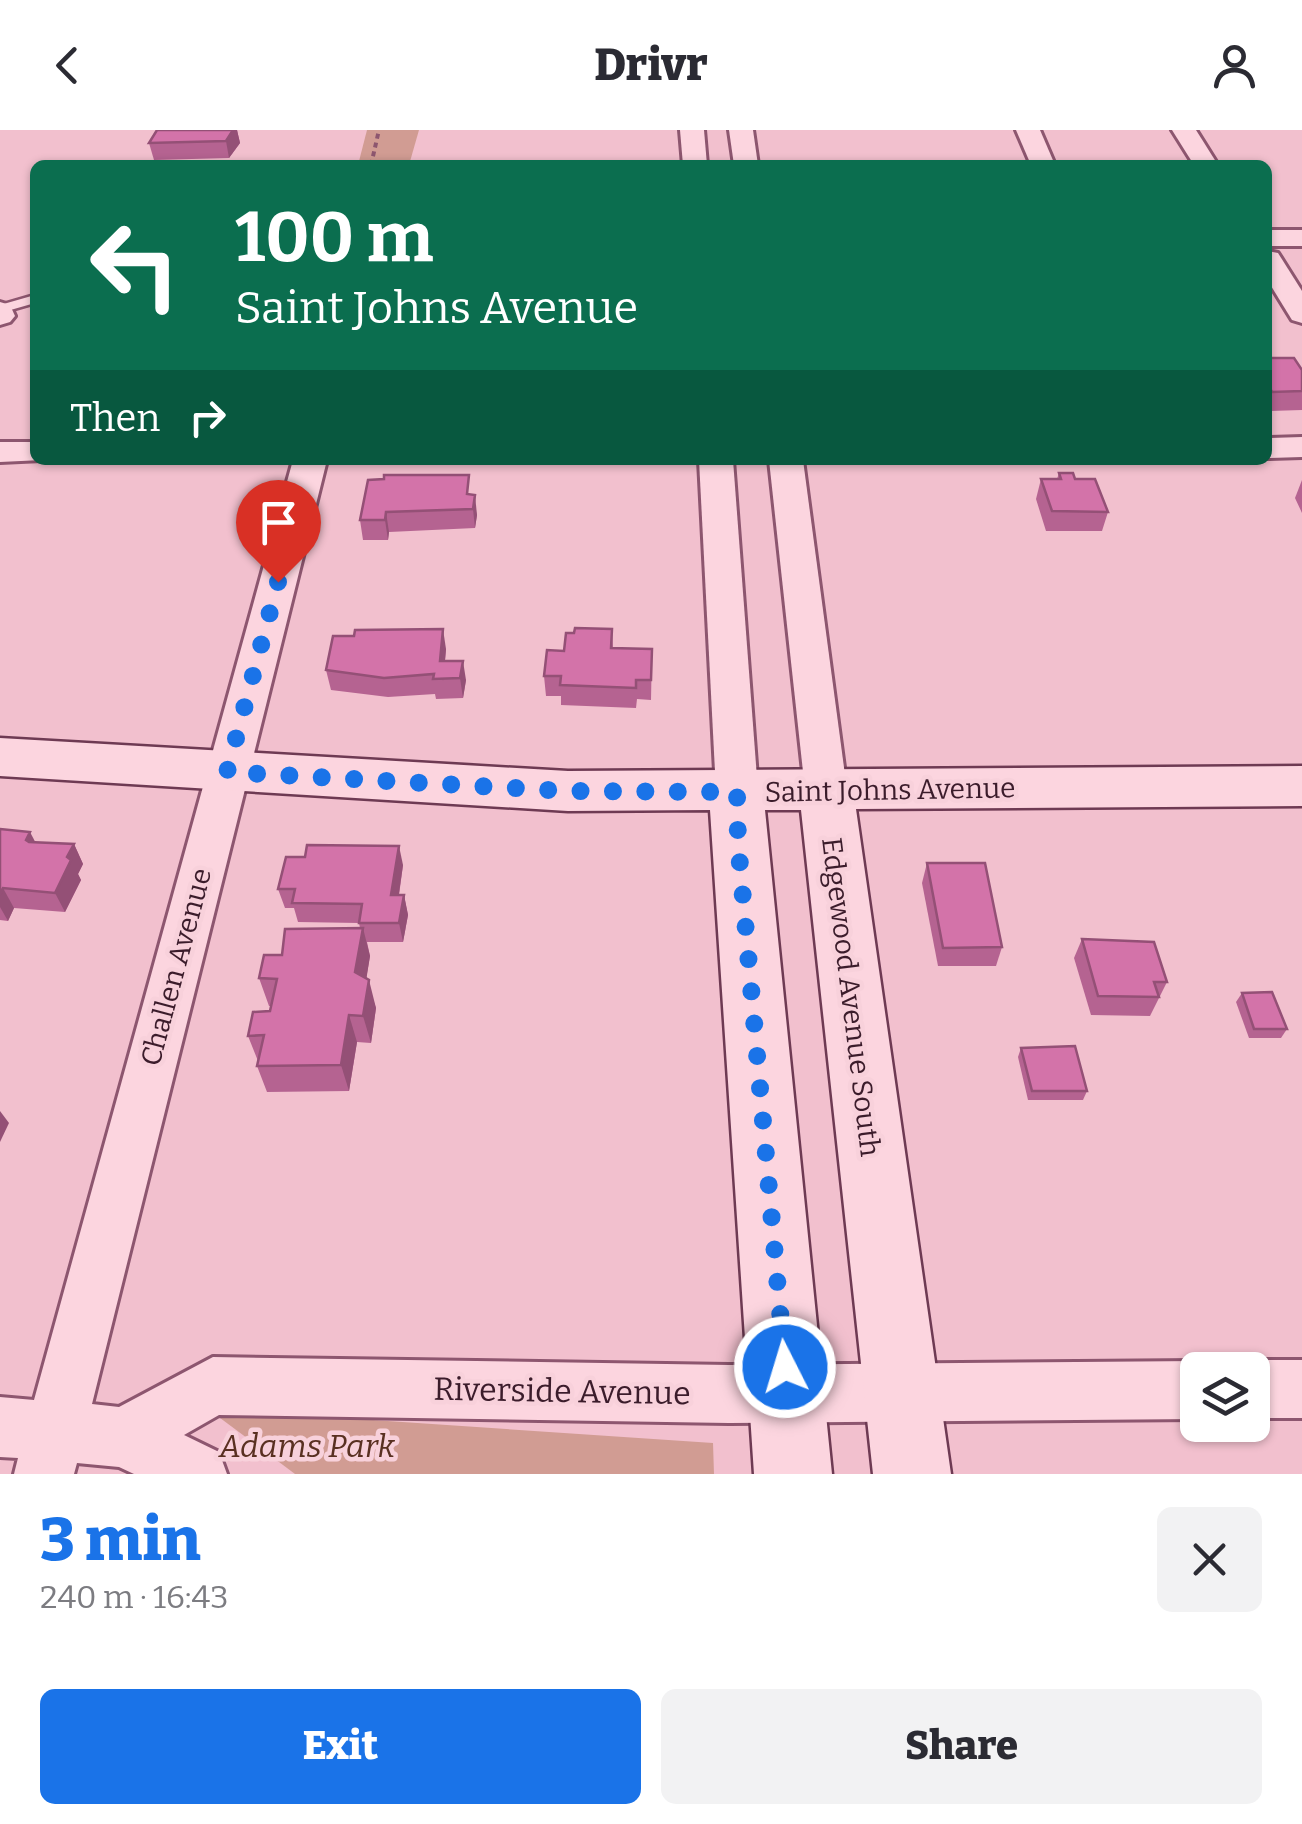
<!DOCTYPE html>
<html lang="en">
<head>
<meta charset="utf-8">
<style>
  :root { --surface:#fff; --page:#f2f2f3; --text:#2b2b33; --muted:#7c7c81; --accent:#1a73e8 }
  body { margin:0; font-family:Bitter,serif; background:var(--page); color:var(--text); height:100vh; display:flex; flex-direction:column; font-size:38px; white-space:nowrap }
  * { box-sizing:border-box; margin:0 }
  p { font-size:32px; color:var(--muted) }
  .icon { flex:none; width:55px; height:55px; fill:none; stroke:currentColor; stroke-width:2; stroke-linecap:round; stroke-linejoin:round }
  .map { position:relative; height:1344px; overflow:hidden }
  .side { display:flex; flex-direction:column; background:var(--surface); flex:1 }
  .side>* { flex:none }
  .top-card { position:absolute; left:30px; top:30px; width:1242px; height:305px; border-radius:15px; box-shadow:0 2px 8px #0004; background:#0b6e4f; color:#fff; overflow:hidden }
  .tools { position:absolute; left:1180px; top:1222px; display:grid; gap:20px }
  .tools a { display:grid; place-items:center; width:90px; height:90px; border-radius:15px; background:var(--surface); box-shadow:0 2px 8px #0004; font-size:50px }
  .pin { position:absolute; display:grid; place-items:center; width:85px; height:85px; color:#fff; margin:-102px -42px; border-radius:50% 50% 50% 0; rotate:-45deg; box-shadow:0 0 10px #0007 }
  .pin .icon { rotate:45deg }
  .me { position:absolute; width:110px; margin:-55px; rotate:355deg; stroke-linejoin:round; filter:drop-shadow(0 0 8px #0008) }
  .turn { display:flex; align-items:center; gap:35px; height:210px; padding:0 40px; font-size:45px }
  .turn .icon { width:130px; height:130px; stroke-width:2.5 }
  .turn b { display:block; font-size:70px; line-height:85px }
  .then { display:flex; align-items:center; height:95px; padding:0 40px; background:#0003; gap:20px; font-size:38px }
  .round { display:grid; place-items:center; flex:none; width:105px; height:105px; border-radius:15px; background:var(--page) }
  .overview { display:flex; align-items:center; justify-content:space-between; height:170px; padding:0 40px }
  h1 { font-size:60px; font-weight:800; line-height:75px; color:var(--accent) }
  .cta { display:flex; gap:20px; margin-top:auto; padding:20px 40px }
  .cta a { flex:1; height:115px; border-radius:15px; background:var(--accent); color:#fff; font-size:40px; font-weight:800; line-height:115px; text-align:center }
  .cta a+a { background:var(--page); color:var(--text) }
  header { display:flex; justify-content:space-between; align-items:center; height:130px; padding:0 40px; background:var(--surface); font-size:45px; font-weight:800 }
  .map>svg:first-child { display:block }
</style>
</head>
<body>
<header><svg class="icon" aria-label="back" viewBox="0 0 24 24"><path d="M15 5l-7 7 7 7"/></svg>Drivr<svg class="icon" aria-label="person" viewBox="0 0 24 24"><circle cx="12" cy="8" r="4"/><path d="M4 21q1-7 8-7t8 7"/></svg></header>
<div class="map">
<svg width="1302" height="1344" viewBox="0 0 1302 1344">
  <rect width="100%" height="100%" fill="#f2c0ce"/>
  <!-- green -->
  <g fill="#d19c93">
    <polygon points="367,0 419,0 409,35 358,35"/>
    <polygon points="208,1279 713,1313 714,1344 295,1344"/>
  </g>
  <g fill="none" stroke-linecap="round" stroke-linejoin="round">
    <!-- lane casing -->
    <g stroke="#8d566f" stroke-width="5">
      <polygon id="lane" points="35,165 35,173 0,183 0,175"/>
    </g>
    <!-- street casing -->
    <g stroke="#8d566f" stroke-width="6">
      <g id="street">
        <polygon points="680,0 704,0 707,35 683,35"/>
        <polygon points="729,0 753,0 758,35 734,35"/>
        <polygon points="1016,0 1040,0 1055,35 1031,35"/>
        <polygon points="1172,0 1196,0 1218,35 1194,35"/>
        <rect x="1268" y="100" width="34" height="16"/>
        <polygon points="1268,121 1278,123 1302,161 1302,193 1292,190 1268,151"/>
        <polygon points="0,172 10,175 15,186 10,192 0,195"/>
        <polygon points="1302,307 1302,327 1268,328 1268,308"/>
        <polygon points="0,312 35,312 35,330 42,330 0,332"/>
        <polygon points="293,330 327,330 92,1274 119,1277 213,1227 729,1235 1198,1231 1219,1240 1198,1240 1198,1289 729,1293 219,1285 184,1305 219,1322 227,1344 134,1344 119,1337 77,1333 74,1344 14,1344 18,1328 0,1327 0,1267 34,1270"/>
        <polygon points="699,330 733,330 758,661 752,672 737,677 722,672 716,661"/>
        <polygon points="769,330 803,330 847,660 841,671 826,676 811,671 805,660"/>
        <polygon points="1252,1230 1302,1230 1302,1288 1252,1288 1252,1240 1231,1240"/>
      </g>
    </g>
    <!-- secondary casing -->
    <g stroke="#6e3a53" stroke-width="5">
      <polygon id="secondary" points="0,608 568,641 1302,636 1302,676 856,679 951,1344 873,1344 801,680 765,680 832,1344 754,1344 710,680 568,681 0,646"/>
    </g>
    <!-- path -->
    <polyline stroke="#8d566f" stroke-width="4" stroke-dasharray="5 4" stroke-linecap="butt" points="371,35 379,0"/>
    <!-- lane -->
    <use href="#lane" fill="#fcd5df" fill-rule="evenodd"/>
    <!-- street -->
    <use href="#street" fill="#fcd5df" fill-rule="evenodd"/>
    <!-- secondary -->
    <use href="#secondary" fill="#fcd5df" fill-rule="evenodd"/>
  </g>
  <!-- wall -->
  <g fill="#b56391">
    <polygon points="157,0 237,0 240,13 229,28 154,30 149,13"/>
    <polygon points="1268,228 1302,240 1302,280 1268,281"/>
    <polygon points="1059,343 1075,349 1108,382 1102,401 1046,401 1036,369 1041,349 1057,349"/>
    <polygon points="368,350 471,365 477,385 475,398 389,402 388,410 363,410 360,390"/>
    <polygon points="1302,350 1302,383 1295,368"/>
    <polygon points="612,499 613,518 652,519 651,570 637,569 636,578 561,575 561,566 546,566 544,546 564,521"/>
    <polygon points="446,519 445,531 466,550 463,568 436,569 435,564 388,567 331,560 326,540"/>
    <polygon points="0,699 35,712 74,714 83,734 78,744 81,750 65,782 14,778 8,791 0,790"/>
    <polygon points="927,733 1002,817 996,836 938,836 922,753"/>
    <polygon points="403,735 399,765 404,765 408,785 403,812 367,812 370,826 366,849 376,878 371,913 357,912 349,961 267,962 257,936 258,931 248,906 270,881 271,876 269,876 259,848 282,825 360,798 359,793 298,792 294,778 285,778 278,759"/>
    <polygon points="1082,809 1167,852 1150,886 1091,885 1074,828"/>
    <polygon points="1242,863 1287,899 1281,908 1249,908 1236,872"/>
    <polygon points="1021,918 1087,961 1083,970 1028,970 1018,927"/>
  </g>
  <!-- shaded-wall -->
  <g fill="#945076">
    <polygon points="233,0 237,0 240,13 229,28 226,11"/>
    <polygon points="475,365 477,385 475,398 473,379"/>
    <polygon points="386,382 389,402 388,410 385,390"/>
    <polygon points="443,499 446,519 443,551 440,531"/>
    <polygon points="463,531 466,550 463,568 460,548"/>
    <polygon points="30,702 40,721 26,710"/>
    <polygon points="74,714 83,734 78,744 81,750 65,782 55,763 67,727"/>
    <polygon points="399,716 403,735 396,784 391,765"/>
    <polygon points="3,758 14,778 8,791 0,777 0,765"/>
    <polygon points="404,765 408,785 403,812 399,793"/>
    <polygon points="363,798 370,826 363,870 355,842"/>
    <polygon points="369,850 376,878 371,913 363,886"/>
    <polygon points="349,885 357,912 349,961 341,935"/>
    <polygon points="0,981 9,993 0,1012"/>
  </g>
  <!-- building -->
  <g fill="#d373a9" stroke="#945076" stroke-width="2.5">
    <polygon points="157,0 233,0 226,11 149,13"/>
    <polygon points="1268,228 1294,228 1302,240 1302,261 1272,262 1268,254"/>
    <polygon points="1059,343 1073,343 1075,349 1095,349 1108,382 1052,381 1041,349 1061,349"/>
    <polygon points="384,345 469,345 467,364 475,365 473,379 386,382 385,390 360,390 368,350 384,349"/>
    <polygon points="575,498 612,499 611,518 652,519 651,550 636,550 636,558 560,555 561,546 544,546 547,520 564,521 566,503 574,503"/>
    <polygon points="443,499 440,531 463,531 460,548 433,549 434,544 384,548 326,540 333,506 354,506 355,500"/>
    <polygon points="0,699 30,702 26,710 29,712 74,714 67,727 71,730 55,763 3,758 0,765"/>
    <polygon points="307,715 399,716 391,765 404,765 399,793 359,793 362,774 292,773 295,759 278,759 286,727 305,727"/>
    <polygon points="927,733 985,733 1002,817 943,818"/>
    <polygon points="363,798 355,842 369,850 363,886 349,885 341,935 257,936 264,905 248,906 253,882 270,881 277,849 259,848 264,825 282,825 285,799"/>
    <polygon points="1082,809 1154,812 1167,852 1154,852 1159,867 1098,866"/>
    <polygon points="1272,862 1287,899 1254,899 1242,863"/>
    <polygon points="1075,916 1087,961 1032,961 1021,918"/>
  </g>
  <g fill="none" stroke-linecap="round" stroke-linejoin="round">
    <!-- route -->
    <polyline stroke="#1a73e8" stroke-width="18" stroke-dasharray="0 32.4" points="278,452 227,642 568,661 737,662 738,712 785,1237"/>
  </g>
  <g text-anchor="middle" dominant-baseline="central" stroke-width="9" stroke-linejoin="round" paint-order="stroke">
    <!-- street labels -->
    <g font-size="28" fill="#3b1c2b" stroke="#f8d1db">
      <text transform="translate(890 660) rotate(-1)">Saint Johns Avenue</text>
      <text transform="translate(176 837) rotate(-75)">Challen Avenue</text>
      <text transform="translate(851 867) rotate(83)">Edgewood Avenue South</text>
    </g>
    <!-- near-street labels -->
    <g font-size="32" fill="#3b1c2b" stroke="#f8d1db">
      <text transform="translate(562 1261) rotate(1)">Riverside Avenue</text>
    </g>
    <!-- near-park labels -->
    <g font-size="32" font-style="italic" fill="#593021" stroke="#f8d1db">
      <text x="307" y="1316">Adams Park</text>
    </g>
  </g>
</svg>
<div class="tools">
<a><svg class="icon" aria-label="layers" viewBox="0 0 24 24"><path d="M12 4l9 5-9 5-9-5zM3 14l9 5 9-5"/></svg></a>
</div>
<div class="pin" style="left:278px;top:452px;background:#d93025"><svg class="icon" aria-label="arrive" viewBox="0 0 24 24"><path d="M6 21V4h12l-3 4 3 4H6"/></svg></div>
<svg class="me" style="left:785px;top:1237px" viewBox="-20 -20 40 40"><circle r="17" fill="#1a73e8" stroke="#fff" stroke-width="3"/><path d="M0-11L8 9 0 5-8 9z" fill="#fff"/></svg>
<div class="top-card">
<div class="turn"><svg class="icon" aria-label="left" viewBox="0 0 24 24"><path d="M17 20v-9H6M10 6l-5 5 5 5"/></svg><div><b>100 m</b>Saint Johns Avenue</div></div>
<div class="then">Then<svg class="icon" aria-label="right" viewBox="0 0 24 24"><path d="M7 20v-9h11M14 6l5 5-5 5"/></svg></div>
</div>
</div>
<section class="side">
<div class="overview"><div><h1>3 min</h1><p>240 m · 16:43</p></div><a class="round"><svg class="icon" aria-label="close" viewBox="0 0 24 24"><path d="M6 6l12 12M18 6L6 18"/></svg></a></div>
<div class="cta"><a>Exit</a><a>Share</a></div>
</section>
</body>
</html>
